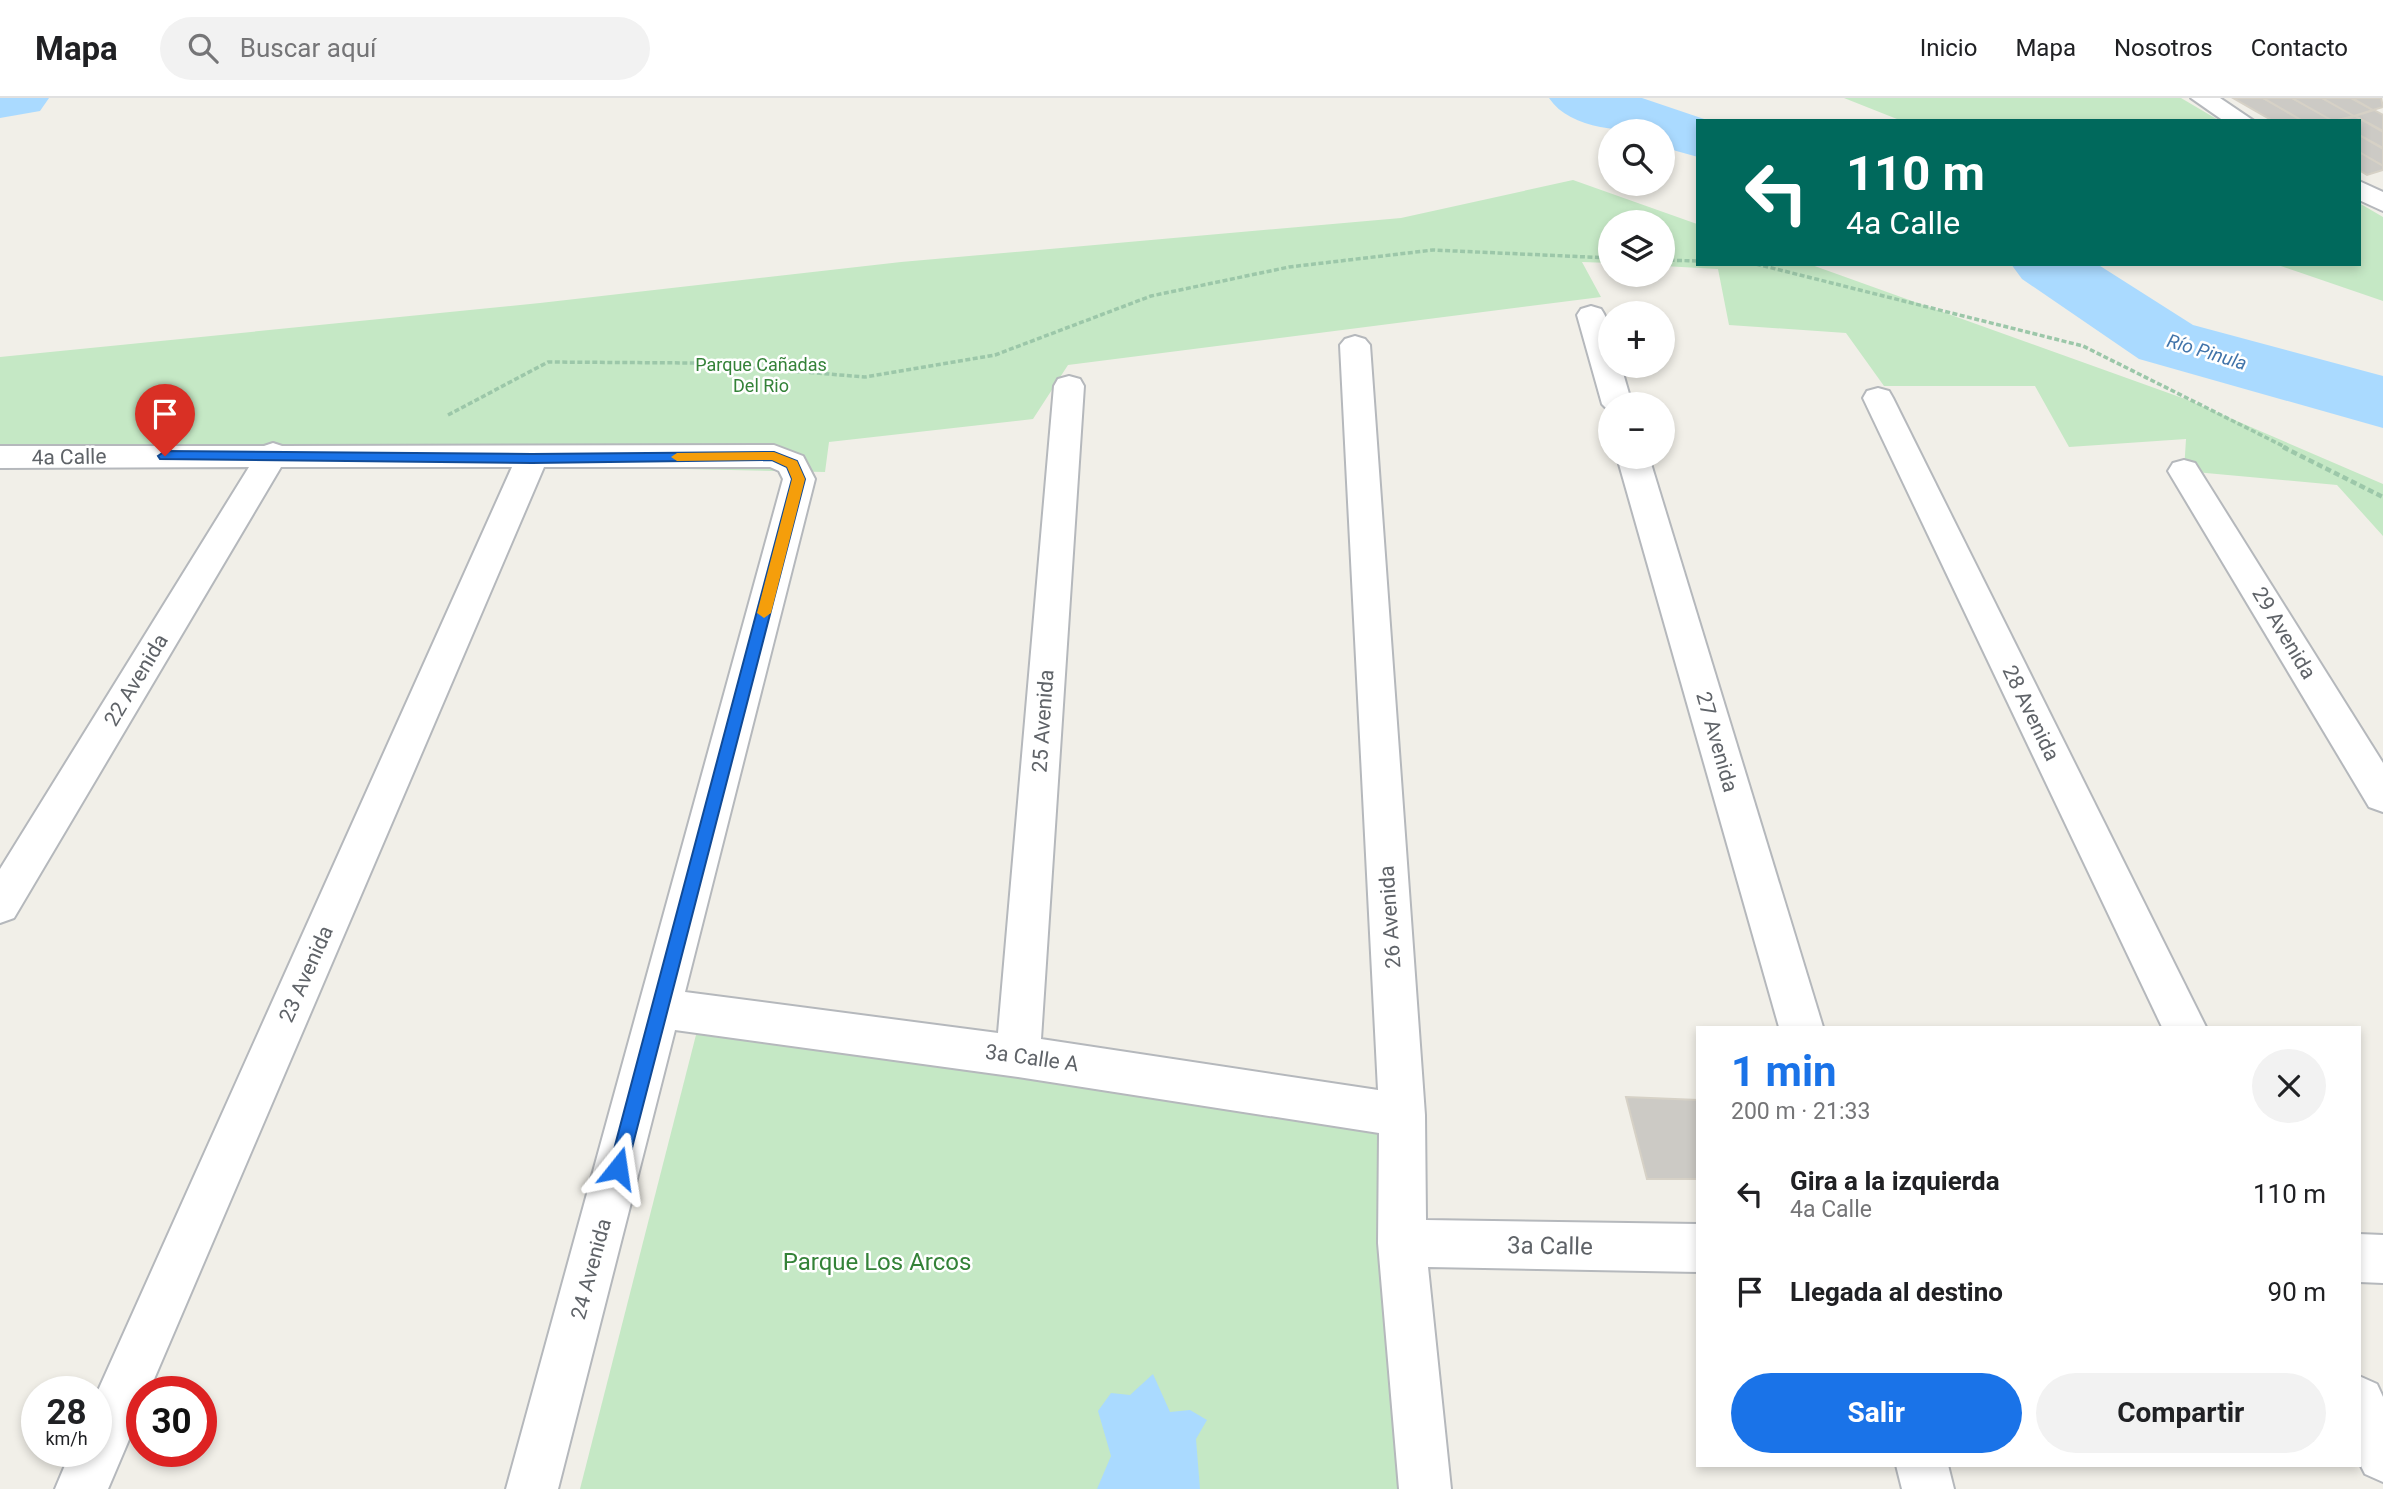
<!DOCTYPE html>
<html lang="es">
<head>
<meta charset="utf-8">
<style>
  :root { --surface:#fff; --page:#f2f2f2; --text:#202124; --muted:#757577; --line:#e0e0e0; --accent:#1a73e8 }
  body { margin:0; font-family:Roboto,sans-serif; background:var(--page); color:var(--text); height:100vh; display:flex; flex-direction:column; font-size:26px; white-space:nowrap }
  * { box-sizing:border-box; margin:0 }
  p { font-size:23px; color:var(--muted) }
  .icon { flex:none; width:38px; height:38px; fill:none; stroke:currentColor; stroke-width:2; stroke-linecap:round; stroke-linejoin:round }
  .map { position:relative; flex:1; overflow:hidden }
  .drawer { position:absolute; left:1696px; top:928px; width:665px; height:441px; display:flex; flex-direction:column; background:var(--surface); border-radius:0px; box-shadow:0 4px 10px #0003 }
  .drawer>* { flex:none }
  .top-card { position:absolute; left:1696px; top:21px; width:665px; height:147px; border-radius:0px; box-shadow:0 4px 10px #0003; background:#00695c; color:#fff; overflow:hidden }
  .fabs { position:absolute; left:1598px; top:21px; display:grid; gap:14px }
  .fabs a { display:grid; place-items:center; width:77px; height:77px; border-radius:50%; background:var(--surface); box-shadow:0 4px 10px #0003; font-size:35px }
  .speed { position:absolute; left:21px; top:1278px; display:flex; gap:14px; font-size:35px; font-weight:700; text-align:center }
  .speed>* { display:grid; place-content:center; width:91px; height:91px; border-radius:50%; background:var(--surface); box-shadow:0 4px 10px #0003; line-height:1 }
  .speed small { font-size:18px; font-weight:400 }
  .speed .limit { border:10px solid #d22; background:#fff; color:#111 }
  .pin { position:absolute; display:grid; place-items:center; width:60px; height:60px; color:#fff; margin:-72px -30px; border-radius:50% 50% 50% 0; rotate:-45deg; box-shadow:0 0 7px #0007 }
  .pin .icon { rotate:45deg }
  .me { position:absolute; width:77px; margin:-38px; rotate:15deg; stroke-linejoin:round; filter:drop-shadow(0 0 5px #0008) }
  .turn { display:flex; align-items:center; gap:24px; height:147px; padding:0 35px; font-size:32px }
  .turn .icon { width:91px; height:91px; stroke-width:2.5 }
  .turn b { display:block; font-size:49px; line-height:60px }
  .round { display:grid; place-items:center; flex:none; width:74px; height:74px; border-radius:37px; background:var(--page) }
  .summary { display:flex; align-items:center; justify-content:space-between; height:119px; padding:0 35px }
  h1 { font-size:42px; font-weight:700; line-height:52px; color:var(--accent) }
  .primary-button { display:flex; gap:14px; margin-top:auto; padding:14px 35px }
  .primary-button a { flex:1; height:80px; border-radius:42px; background:var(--accent); color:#fff; font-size:28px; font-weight:700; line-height:80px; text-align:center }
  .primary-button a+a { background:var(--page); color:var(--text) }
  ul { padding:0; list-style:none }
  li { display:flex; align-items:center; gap:21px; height:98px; padding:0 35px }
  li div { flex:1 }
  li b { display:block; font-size:26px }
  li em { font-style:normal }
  header { display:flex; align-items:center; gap:42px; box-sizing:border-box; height:98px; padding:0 35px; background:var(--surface); border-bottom:2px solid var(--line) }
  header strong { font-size:33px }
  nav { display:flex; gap:38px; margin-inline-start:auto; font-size:24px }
  .search { width:490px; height:63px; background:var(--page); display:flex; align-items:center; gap:18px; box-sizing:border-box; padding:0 24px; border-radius:38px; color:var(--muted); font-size:26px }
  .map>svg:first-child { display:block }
</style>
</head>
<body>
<header>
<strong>Mapa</strong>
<div class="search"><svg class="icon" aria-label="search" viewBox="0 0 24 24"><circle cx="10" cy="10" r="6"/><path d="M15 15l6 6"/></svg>Buscar aquí</div>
<nav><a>Inicio</a><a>Mapa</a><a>Nosotros</a><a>Contacto</a></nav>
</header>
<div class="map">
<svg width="2383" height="1391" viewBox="0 0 2383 1391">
  <rect width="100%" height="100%" fill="#f1efe8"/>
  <!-- green -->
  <g fill="#c5e8c5">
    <polygon points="1844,0 2181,0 2220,23 1902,23"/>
    <polygon points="1573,82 1697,126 1698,166 1809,166 2188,302 2383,386 2383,438 2337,387 2184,373 2186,341 2069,349 2035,288 1884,288 1846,235 1729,227 1718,171 1663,168 1662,124 1610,124 1610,165 1582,164 1601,199 1068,267 1033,321 829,344 825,374 0,356 0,259 540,205 901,164 1401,120"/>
    <polygon points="2359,105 2383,119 2383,203 2275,166 2359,166"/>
    <polygon points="697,933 1396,1022 1404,1391 580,1391"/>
  </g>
  <!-- water -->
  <polygon fill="#aadaff" points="1153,1276 1170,1314 1190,1312 1207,1322 1196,1341 1200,1391 1097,1391 1111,1358 1098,1313 1111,1295 1130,1297"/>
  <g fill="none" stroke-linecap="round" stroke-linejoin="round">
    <!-- river -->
    <g fill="#aadaff" fill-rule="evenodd">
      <polygon points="0,0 49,0 40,13 0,20"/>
      <path d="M1549,0H1642L1710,23H1698V59L1662,49V33C1626,33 1571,33 1549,0Z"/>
      <polygon points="2011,166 2097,166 2193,227 2383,278 2383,330 2139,261 2022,181"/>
    </g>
  </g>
  <!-- building -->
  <g fill="#cccac5" stroke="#d6d1c6" stroke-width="2">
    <polygon points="2233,0 2263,0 2303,23 2273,23"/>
    <polygon points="2263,0 2292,0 2333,23 2303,23"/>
    <polygon points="2292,0 2322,0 2354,18 2333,23"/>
    <polygon points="2322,0 2351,0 2373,12 2354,18"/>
    <polygon points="2352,0 2381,0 2383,9 2373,12"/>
    <polygon points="2374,12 2383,17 2383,33 2355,18"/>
    <polygon points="2355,18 2383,34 2383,50 2359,37 2359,23 2338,23"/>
    <polygon points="2359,37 2383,51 2383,68 2359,54"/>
    <polygon points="2359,54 2383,68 2383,72 2367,77 2359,72"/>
    <polygon points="1626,999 1698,1002 1698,1081 1647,1081"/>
  </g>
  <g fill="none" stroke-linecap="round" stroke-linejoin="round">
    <!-- street casing -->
    <g stroke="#b5b8bc" stroke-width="4">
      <g id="street">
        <polygon points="2191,0 2220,0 2254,23 2224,23"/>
        <polygon points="2359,83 2383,94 2383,113 2359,102"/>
        <path d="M1591,208L1601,211C1613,228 1610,248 1610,268H1621L1632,306H1610V314L1602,306L1577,217L1581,211Z"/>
        <polygon points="1355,238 1365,241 1370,247 1425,1017 1426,1122 1698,1126 1698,1174 1428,1169 1451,1391 1399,1391 1378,1145 1379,1035 1018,979 675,932 558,1391 506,1391 783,381 779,373 770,369 544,369 149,1293 142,1293 142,1311 108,1391 55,1391 71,1353 96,1353 96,1297 512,369 281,369 14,820 0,825 0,771 249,369 0,370 0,348 264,348 273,345 282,348 774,347 803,358 815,381 685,894 998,935 1054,288 1058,281 1069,278 1080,281 1084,288 1041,941 1378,992 1340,247 1345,241"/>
        <polygon points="1878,290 1889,293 1893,300 2206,929 2162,929 1863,300 1867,293"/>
        <polygon points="1617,359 1649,359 1823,929 1779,929"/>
        <polygon points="2184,362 2195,365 2383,665 2383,714 2369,709 2168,373 2173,365"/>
        <polygon points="2359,1136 2383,1137 2383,1185 2359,1184"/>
        <polygon points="2359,1278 2377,1286 2383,1299 2383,1384 2365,1376 2359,1364"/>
        <polygon points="1896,1367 1948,1367 1954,1391 1902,1391"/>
      </g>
    </g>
    <!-- path-far1 -->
    <g stroke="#9cc7a9" stroke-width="3.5" stroke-dasharray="5 2.5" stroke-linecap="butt">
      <polyline points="1662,162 1698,163"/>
      <polyline points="1756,166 2083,248 2287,350"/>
      <polyline points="448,317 548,264 694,265 865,279 995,257 1151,198 1289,169 1433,152 1610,160"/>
    </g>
    <!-- path -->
    <polyline stroke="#9cc7a9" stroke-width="4.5" stroke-dasharray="6 3.5" stroke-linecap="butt" points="2283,349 2383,399"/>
    <!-- street -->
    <use href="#street" fill="#fff" fill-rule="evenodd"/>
  </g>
  <!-- route -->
  <polygon fill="#1a73e8" stroke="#114b97" stroke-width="2" points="165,353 532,356 774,354 797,363 805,381 625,1077 618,1079 611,1077 609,1070 792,381 787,369 772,362 532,365 160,361 158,358"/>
  <!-- slow -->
  <polygon fill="#f59e0b" points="774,354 797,363 805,381 771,515 764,520 757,515 792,381 787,369 772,362 677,363 671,359 677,355"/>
  <g text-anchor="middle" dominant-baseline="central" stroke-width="5" stroke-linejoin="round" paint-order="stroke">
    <!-- far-park labels -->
    <g font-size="18" fill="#348238" stroke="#fff">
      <text x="761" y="266">Parque Cañadas<tspan x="761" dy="21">Del Rio</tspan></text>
    </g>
    <!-- far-water labels -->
    <g font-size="19" font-style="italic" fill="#4174aa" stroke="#fff">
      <text transform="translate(2207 254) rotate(17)">Río Pinula</text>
    </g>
    <!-- street labels -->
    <g font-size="21" fill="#5f6368" stroke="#fff">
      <text transform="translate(69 359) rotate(-1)">4a Calle</text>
      <text transform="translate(2284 535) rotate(59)">29 Avenida</text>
      <text transform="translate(136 582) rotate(-59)">22 Avenida</text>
      <text transform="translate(2031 615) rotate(64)">28 Avenida</text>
      <text transform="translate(1043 623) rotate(-86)">25 Avenida</text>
      <text transform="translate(1717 644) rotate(74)">27 Avenida</text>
      <text transform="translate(1390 819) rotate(-94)">26 Avenida</text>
      <text transform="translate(306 876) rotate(-66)">23 Avenida</text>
      <text transform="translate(1032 960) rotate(8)">3a Calle A</text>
      <text transform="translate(591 1171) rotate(-75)">24 Avenida</text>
    </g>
    <!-- near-street labels -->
    <g font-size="24" fill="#5f6368" stroke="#fff">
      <text transform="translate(1550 1148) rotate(1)">3a Calle</text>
    </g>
    <!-- near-park labels -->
    <g font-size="24" fill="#348238" stroke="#fff">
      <text x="877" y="1164">Parque Los Arcos</text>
    </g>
  </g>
</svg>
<div class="fabs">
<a><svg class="icon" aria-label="search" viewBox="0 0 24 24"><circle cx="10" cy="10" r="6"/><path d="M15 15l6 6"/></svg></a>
<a><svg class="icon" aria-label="layers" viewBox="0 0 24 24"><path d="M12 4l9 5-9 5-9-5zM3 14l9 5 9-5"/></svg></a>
<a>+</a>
<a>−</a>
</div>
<div class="speed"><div>28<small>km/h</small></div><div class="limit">30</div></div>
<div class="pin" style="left:165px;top:358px;background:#d93025"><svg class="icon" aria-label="arrive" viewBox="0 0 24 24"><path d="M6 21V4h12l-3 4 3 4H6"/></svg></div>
<svg class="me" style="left:618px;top:1070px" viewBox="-20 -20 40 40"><path d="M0-17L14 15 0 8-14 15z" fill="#1a73e8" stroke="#fff" stroke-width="4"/></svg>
<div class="top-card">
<div class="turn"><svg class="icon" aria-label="left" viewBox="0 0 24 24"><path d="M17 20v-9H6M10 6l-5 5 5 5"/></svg><div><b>110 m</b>4a Calle</div></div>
</div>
<section class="drawer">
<div class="summary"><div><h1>1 min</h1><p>200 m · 21:33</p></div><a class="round"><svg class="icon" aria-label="close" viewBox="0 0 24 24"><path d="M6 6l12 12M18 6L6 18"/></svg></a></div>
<ul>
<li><svg class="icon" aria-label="left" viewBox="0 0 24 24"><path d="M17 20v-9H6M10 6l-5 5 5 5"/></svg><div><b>Gira a la izquierda</b><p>4a Calle</p></div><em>110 m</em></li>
<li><svg class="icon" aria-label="arrive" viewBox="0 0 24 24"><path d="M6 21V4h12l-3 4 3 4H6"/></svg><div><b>Llegada al destino</b></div><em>90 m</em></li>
</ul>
<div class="primary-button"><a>Salir</a><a>Compartir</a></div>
</section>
</div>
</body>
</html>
